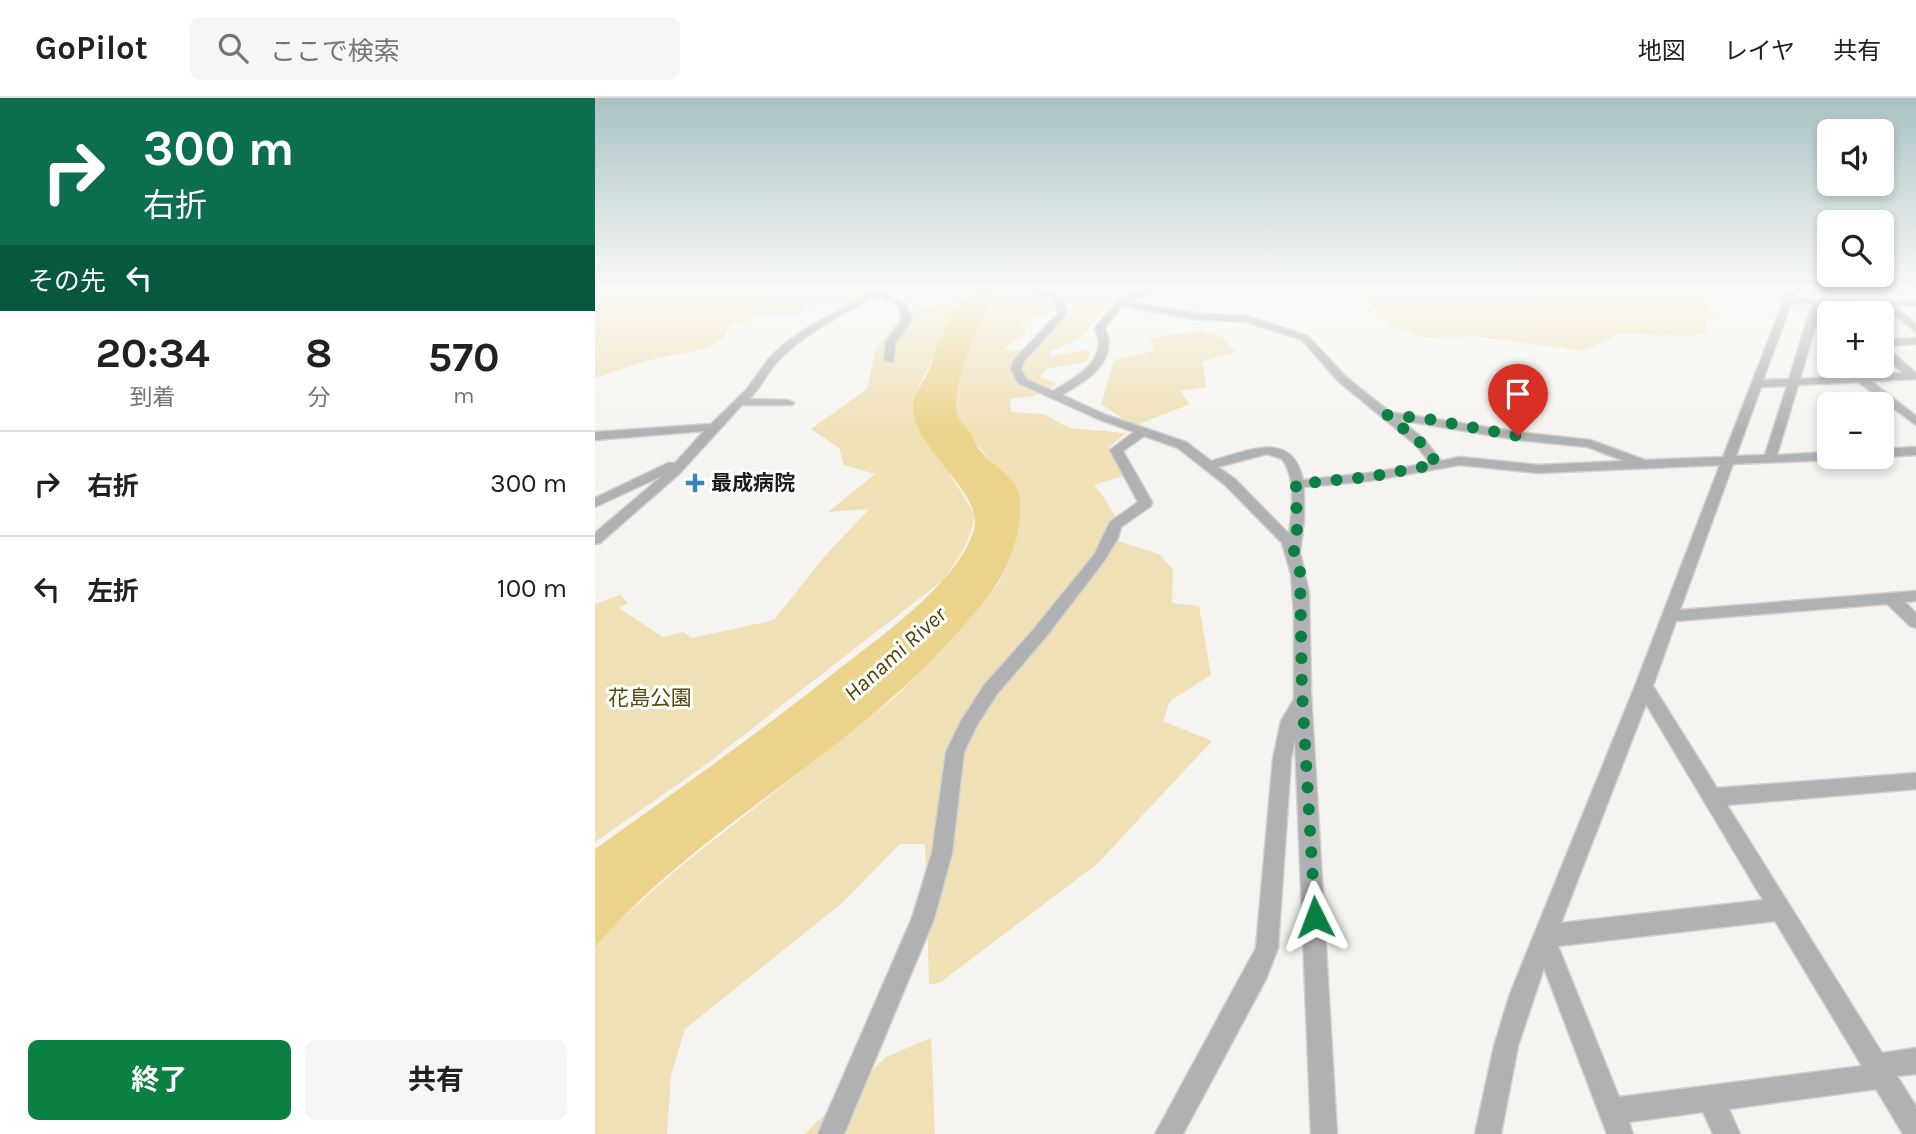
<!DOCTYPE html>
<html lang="ja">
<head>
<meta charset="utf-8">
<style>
  :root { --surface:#fff; --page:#f6f6f6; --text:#202124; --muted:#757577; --line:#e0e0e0; --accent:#0b8043 }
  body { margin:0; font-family:Karla,"Noto Sans JP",sans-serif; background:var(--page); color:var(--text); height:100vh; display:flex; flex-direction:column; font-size:26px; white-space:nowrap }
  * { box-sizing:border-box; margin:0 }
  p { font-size:23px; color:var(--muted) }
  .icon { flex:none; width:38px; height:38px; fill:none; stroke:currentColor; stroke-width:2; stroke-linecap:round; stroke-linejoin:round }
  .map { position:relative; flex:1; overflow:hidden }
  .details { display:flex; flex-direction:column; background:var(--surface); width:595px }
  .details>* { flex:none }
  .guide { background:#0b6e4f; color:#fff; overflow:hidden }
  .tools { position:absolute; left:1222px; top:21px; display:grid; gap:14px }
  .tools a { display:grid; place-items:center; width:77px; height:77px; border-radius:10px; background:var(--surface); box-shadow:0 4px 10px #0003; font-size:35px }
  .pin { position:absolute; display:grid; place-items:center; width:60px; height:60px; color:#fff; margin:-72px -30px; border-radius:50% 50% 50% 0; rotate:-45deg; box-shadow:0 0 7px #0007 }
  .pin .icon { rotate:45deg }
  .me { position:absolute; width:77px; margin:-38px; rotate:357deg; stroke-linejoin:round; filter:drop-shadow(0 0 5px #0008) }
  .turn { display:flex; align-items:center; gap:24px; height:147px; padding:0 28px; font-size:32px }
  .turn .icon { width:91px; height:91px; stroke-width:2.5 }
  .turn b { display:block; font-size:49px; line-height:60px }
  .then { display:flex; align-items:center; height:66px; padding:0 28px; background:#0003; gap:14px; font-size:26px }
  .eta { display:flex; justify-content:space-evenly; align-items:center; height:119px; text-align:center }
  .eta b { font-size:42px; font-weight:700; line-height:49px }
  .cta { display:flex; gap:14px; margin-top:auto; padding:14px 28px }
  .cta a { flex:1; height:80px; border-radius:10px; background:var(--accent); color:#fff; font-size:28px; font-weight:700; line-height:80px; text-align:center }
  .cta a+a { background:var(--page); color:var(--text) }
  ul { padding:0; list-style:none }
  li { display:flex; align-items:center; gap:21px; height:105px; padding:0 28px; border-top:2px solid var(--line) }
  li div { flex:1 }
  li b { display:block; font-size:26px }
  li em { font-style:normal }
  header { display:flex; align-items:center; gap:42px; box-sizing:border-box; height:98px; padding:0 35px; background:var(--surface); border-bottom:2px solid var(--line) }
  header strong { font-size:33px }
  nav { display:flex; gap:38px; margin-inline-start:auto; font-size:24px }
  .search { width:490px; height:63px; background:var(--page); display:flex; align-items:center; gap:18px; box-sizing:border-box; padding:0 24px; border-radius:10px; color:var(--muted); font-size:26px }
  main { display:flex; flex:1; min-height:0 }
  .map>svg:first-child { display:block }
</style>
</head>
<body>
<header>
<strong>GoPilot</strong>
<div class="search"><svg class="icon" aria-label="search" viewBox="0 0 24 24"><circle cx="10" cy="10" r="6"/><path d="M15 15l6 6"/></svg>ここで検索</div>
<nav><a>地図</a><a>レイヤ</a><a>共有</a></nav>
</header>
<main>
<section class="details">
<div class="guide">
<div class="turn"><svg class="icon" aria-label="right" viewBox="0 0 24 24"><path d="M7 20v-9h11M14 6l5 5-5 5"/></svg><div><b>300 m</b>右折</div></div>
<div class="then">その先<svg class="icon" aria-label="left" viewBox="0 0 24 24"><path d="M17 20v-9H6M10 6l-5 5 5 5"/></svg></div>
</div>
<div class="eta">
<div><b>20:34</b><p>到着</p></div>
<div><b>8</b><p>分</p></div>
<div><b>570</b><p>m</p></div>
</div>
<ul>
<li><svg class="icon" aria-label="right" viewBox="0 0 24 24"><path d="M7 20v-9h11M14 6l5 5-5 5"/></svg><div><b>右折</b></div><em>300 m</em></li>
<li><svg class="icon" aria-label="left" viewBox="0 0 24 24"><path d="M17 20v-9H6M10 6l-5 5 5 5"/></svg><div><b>左折</b></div><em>100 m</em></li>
</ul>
<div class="cta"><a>終了</a><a>共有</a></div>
</section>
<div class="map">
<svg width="1321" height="1036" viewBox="0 0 1321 1036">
  <rect width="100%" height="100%" fill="#f5f4f0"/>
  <!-- green -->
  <g fill="#efe0b6" fill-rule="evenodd">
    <polygon points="21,189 273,189 277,197 244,213 232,206 215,207 203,217 159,218 152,224 135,227 128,241 109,251 58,261 0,280 0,192"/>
    <path d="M405,189H502V196L534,189H554L514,207L484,242L454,254L457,258L489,252L497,254L490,264L452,271L445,279L462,286L439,298L415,301L416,314L449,316L474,330L531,335L514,349L534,376L499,387C513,405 525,419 523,443L564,456L578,472L577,505L604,508L616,577L575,603L568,623L617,643L502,766L346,884L334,887L330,746H305L247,805L90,931L76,977L72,1036H0V849L19,827L87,767L299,600L346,553L390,503L405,483L415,460L419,386C398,366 378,346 364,320C350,294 390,212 405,189ZM478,195V209L451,236L443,250L415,253L409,249L431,237L427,226L457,213L453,207L438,198Z"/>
    <polygon points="780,189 1098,189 1120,215 1111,224 1112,235 1089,238 1025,236 989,253 877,238 828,240 797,227 775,207"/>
    <path d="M366,201L322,293V322L380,417C376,443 363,461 348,482L109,668L0,744V506L25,497L33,505L24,510L68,539L88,534L97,540L179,522L230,458L274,411L233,414L280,376L249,367L244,350L216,331L272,291L281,250L307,217Z"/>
    <polygon points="607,232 626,238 640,254 607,264 611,289 585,293 595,306 539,328 506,306 519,262 558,253 556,240"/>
    <polygon points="336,940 340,1036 209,1036 291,959"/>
  </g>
  <!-- water -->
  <path fill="#ecd48c" d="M380,189H405C389,211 353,291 363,318C365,323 371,330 375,335C379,342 383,351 389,357C398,366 413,376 420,387C431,407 423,439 415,459C405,488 384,510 364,533C258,655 106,727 0,849V751C83,692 165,634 244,571C285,539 365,483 379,431C389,395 319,351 318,310C317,298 327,287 332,276C339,262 342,246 349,232C356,216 370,202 380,189Z"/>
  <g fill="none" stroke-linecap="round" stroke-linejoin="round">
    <!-- minor casing -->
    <g stroke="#d2d1ce" stroke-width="3">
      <g id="minor">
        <path d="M283,189H293L285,195C304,199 313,202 317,222L301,244L298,264L289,262L291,244L307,222C304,201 297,203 279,199C246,218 210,235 184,262C172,274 166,290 154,301L193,302L199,305L197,307H147L84,376L5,445L0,446V435L67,378L0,409V400L73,365H80L109,333L0,342V334L116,326L152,291L174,260L188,247L207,233Z"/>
        <path d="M421,189C439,188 476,191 471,217L429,263L426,271L431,281L458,293C483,278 514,263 500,230C515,209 535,189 563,189L535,204L598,215L652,218L713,238L751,279L795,314L923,334L995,342L1050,362L1128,359L1194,189H1202L1198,200L1321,202V208L1299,207L1321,226V234L1287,206L1227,205L1205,281L1308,275L1286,255V242L1321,240V246L1290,248L1321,275V281L1276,283L1321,318V327L1263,284L1203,287L1182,357L1234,354V359H1240L1234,362L1138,366L1085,512L1321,493V503L1310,504L1321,515V530L1315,528L1292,506L1081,523L1058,588L1122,690L1321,675V691L1132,707L1287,955L1321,950V976L1302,978L1321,1008V1036H1308L1281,991L1134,1011L1145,1036H1118L1108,1014L1034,1024L1038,1036H1012L949,870L923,948L906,1036H880L899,948L915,896L1040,588L1125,367L943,375L865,367L774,383L709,389V422L705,454L714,495L716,595L742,1036H716L700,642L696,661L683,850L671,881L588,1036H560L661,850L678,661L686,623L699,601V516L696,476L687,445L630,387L583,350L549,338L528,353L557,404L556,408L526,429L523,440L509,463L450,540L402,596L382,627L369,654L357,755L339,821L249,1036H223L317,820L337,755L351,654L366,623L390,586L438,532L499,457L515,424L543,404L515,352L539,334L503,321L423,285L416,271L419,262L463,215C462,192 435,197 421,189ZM1217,205L1194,281L1168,282L1196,206ZM527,208L598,221L651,224L707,242L743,283L822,348L835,365L774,375L708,382C697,330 651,354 616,363L591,344L511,317L467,297C492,282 524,264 510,230ZM1192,288L1170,357L1141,358L1166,289ZM805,322L923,342L993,349L1029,363L943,367L865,359L846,363L830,342ZM672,356L687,361C702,380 697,413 694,436L640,381L623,369ZM1051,606L1168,802L966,825ZM1180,823L1267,968L1024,999L963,848Z"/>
        <polygon points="1321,349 1321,357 1286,359 1286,351"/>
      </g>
    </g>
    <!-- minor -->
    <use href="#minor" fill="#b0b1b2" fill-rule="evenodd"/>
  </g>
  <!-- sky -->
  <linearGradient id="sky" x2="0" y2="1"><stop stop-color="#a9c1c3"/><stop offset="0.57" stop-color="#fafaf8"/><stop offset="1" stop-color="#fafaf8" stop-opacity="0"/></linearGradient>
  <rect width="1321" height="334" fill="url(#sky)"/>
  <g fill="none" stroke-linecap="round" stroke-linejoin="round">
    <!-- route -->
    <polyline stroke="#0b8043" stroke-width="12" stroke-dasharray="0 21.6" points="720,819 707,593 705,474 699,453 702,435 701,386 774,379 842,366 826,345 792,317 827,320 923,338"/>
  </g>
  <!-- markers -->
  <path fill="#3885b8" stroke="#fff" stroke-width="2.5" d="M96.5 374.5h7v7h7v7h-7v7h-7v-7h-7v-7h7z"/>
  <g text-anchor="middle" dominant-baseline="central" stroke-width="6" stroke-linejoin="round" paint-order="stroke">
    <!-- poi labels -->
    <g font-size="21" font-weight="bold" fill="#1b1b19" stroke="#fff" text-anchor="start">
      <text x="116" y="385">最成病院</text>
    </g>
    <!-- park labels -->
    <g font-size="21" fill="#57470e" stroke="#fff">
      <text x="55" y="600">花島公園</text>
    </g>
    <!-- water labels -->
    <g font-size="23" font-style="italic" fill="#514004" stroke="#fff">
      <text transform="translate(300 556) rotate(-42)">Hanami River</text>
    </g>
  </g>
</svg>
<div class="tools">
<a><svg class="icon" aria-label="sound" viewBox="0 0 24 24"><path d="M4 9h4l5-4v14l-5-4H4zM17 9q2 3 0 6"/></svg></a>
<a><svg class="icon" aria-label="search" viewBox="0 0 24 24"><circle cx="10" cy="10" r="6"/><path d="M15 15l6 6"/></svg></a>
<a>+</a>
<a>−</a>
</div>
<div class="pin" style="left:923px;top:338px;background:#d93025"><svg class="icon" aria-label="arrive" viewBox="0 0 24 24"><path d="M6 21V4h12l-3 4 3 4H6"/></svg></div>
<svg class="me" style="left:720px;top:819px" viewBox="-20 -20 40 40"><path d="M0-17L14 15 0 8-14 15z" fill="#0b8043" stroke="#fff" stroke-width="4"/></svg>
</div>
</main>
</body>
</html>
